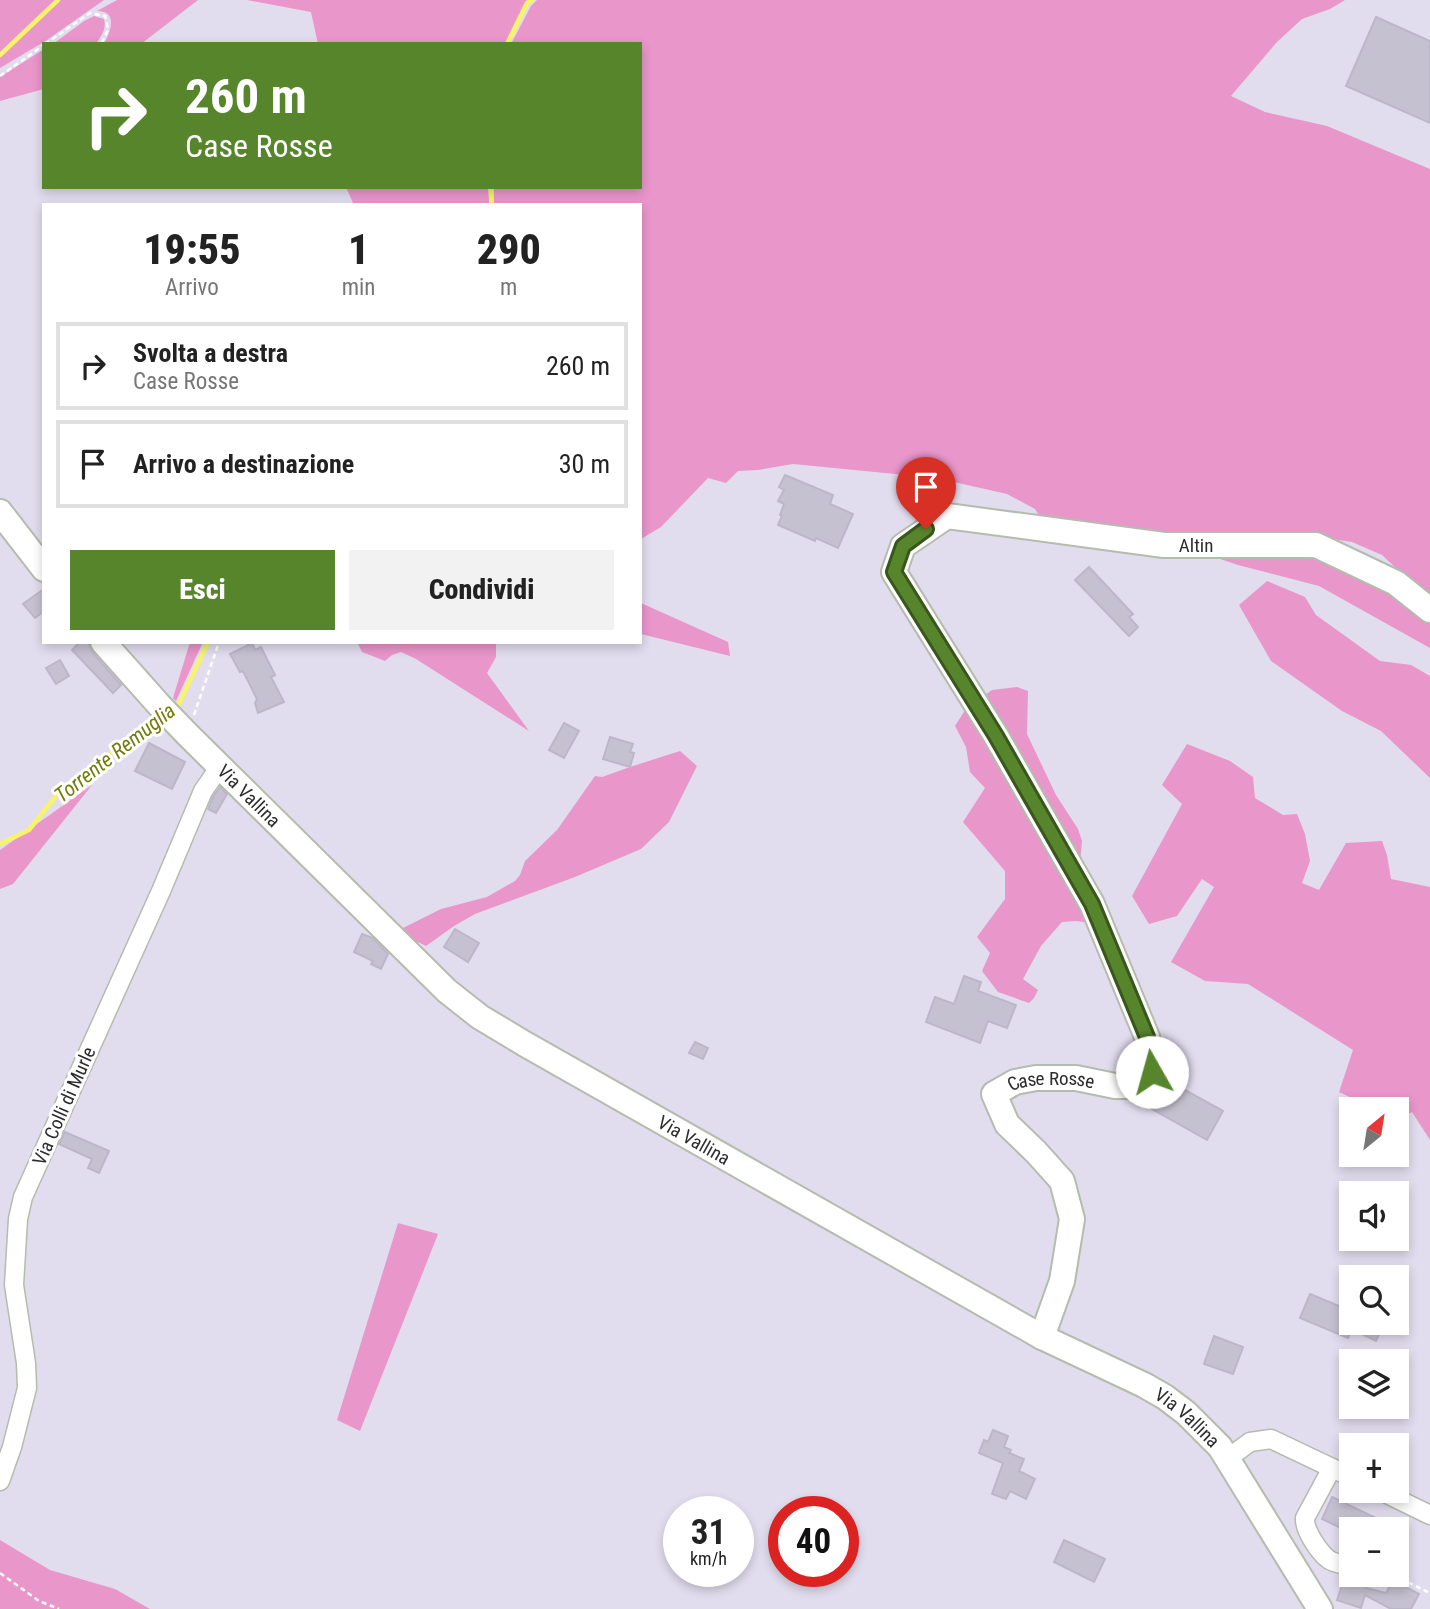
<!DOCTYPE html>
<html lang="it">
<head>
<meta charset="utf-8">
<style>
  :root { --surface:#fff; --page:#f2f2f2; --text:#222; --muted:#767676; --line:#e0e0e0; --accent:#57852c }
  body { margin:0; font-family:"Roboto Condensed",sans-serif; background:var(--page); color:var(--text); height:100vh; display:flex; flex-direction:column; font-size:26px; white-space:nowrap }
  * { box-sizing:border-box; margin:0 }
  p { font-size:23px; color:var(--muted) }
  .icon { flex:none; width:38px; height:38px; fill:none; stroke:currentColor; stroke-width:2; stroke-linecap:round; stroke-linejoin:round }
  .map { position:relative; flex:1; overflow:hidden }
  .side { position:absolute; left:42px; top:203px; width:600px; height:441px; display:flex; flex-direction:column; background:var(--surface); border-radius:0px; box-shadow:0 4px 10px #0003 }
  .side>* { flex:none }
  .top-card { position:absolute; left:42px; top:42px; width:600px; height:147px; border-radius:0px; box-shadow:0 4px 10px #0003; background:#57852c; color:#fff; overflow:hidden }
  .needle { width:46px; rotate:30deg }
  .fabs { position:absolute; left:1339px; top:1097px; display:grid; gap:14px }
  .fabs a { display:grid; place-items:center; width:70px; height:70px; border-radius:0px; background:var(--surface); box-shadow:0 4px 10px #0003; font-size:35px }
  .speed { position:absolute; left:663px; top:1496px; display:flex; gap:14px; font-size:35px; font-weight:700; text-align:center }
  .speed>* { display:grid; place-content:center; width:91px; height:91px; border-radius:50%; background:var(--surface); box-shadow:0 4px 10px #0003; line-height:1 }
  .speed small { font-size:18px; font-weight:400 }
  .speed .limit { border:10px solid #d22; background:#fff; color:#111 }
  .pin { position:absolute; display:grid; place-items:center; width:60px; height:60px; color:#fff; margin:-72px -30px; border-radius:50% 50% 50% 0; rotate:-45deg; box-shadow:0 0 7px #0007 }
  .pin .icon { rotate:45deg }
  .me { position:absolute; width:77px; margin:-38px; rotate:353deg; stroke-linejoin:round; filter:drop-shadow(0 0 5px #0008) }
  .turn { display:flex; align-items:center; gap:24px; height:147px; padding:0 28px; font-size:32px }
  .turn .icon { width:91px; height:91px; stroke-width:2.5 }
  .turn b { display:block; font-size:49px; line-height:60px }
  .eta { display:flex; justify-content:space-evenly; align-items:center; height:119px; text-align:center }
  .eta b { font-size:42px; font-weight:800; line-height:49px }
  .action { display:flex; gap:14px; margin-top:auto; padding:14px 28px }
  .action a { flex:1; height:80px; border-radius:0px; background:var(--accent); color:#fff; font-size:28px; font-weight:800; line-height:80px; text-align:center }
  .action a+a { background:var(--page); color:var(--text) }
  ul { padding:0; list-style:none }
  li { display:flex; align-items:center; gap:21px; height:88px; margin:0 14px 10px; padding:0 14px; border:4px solid var(--line); border-radius:0px }
  li div { flex:1 }
  li b { display:block; font-size:26px }
  li em { font-style:normal }
  .map>svg:first-child { display:block }
</style>
</head>
<body>
<div class="map">
<svg width="1430" height="1609" viewBox="0 0 1430 1609">
  <rect width="100%" height="100%" fill="#e2ddee"/>
  <!-- green -->
  <g fill="#e996ca">
    <polygon points="0,0 104,0 47,40 0,68"/>
    <path d="M117,0H198L141,44H104C110,33 119,11 97,11Z"/>
    <polygon points="247,0 530,0 506,44 318,44 311,12"/>
    <polygon points="537,0 1345,0 1330,9 1302,19 1277,42 1231,96 1265,112 1327,126 1430,169 1430,600 1382,555 1352,542 1313,536 1252,538 1046,526 1035,509 1007,494 936,478 793,464 758,470 738,471 726,483 708,478 661,527 641,539 640,205 494,205 494,187 640,187 640,44 511,44 531,6"/>
    <path d="M94,16L104,19C107,29 101,36 96,44H53L84,21Z"/>
    <polygon points="44,49 44,89 0,101 0,77"/>
    <polygon points="346,187 489,187 489,205 354,205"/>
    <polygon points="1175,544 1312,545 1430,614 1430,648 1319,586 1238,565"/>
    <polygon points="1267,581 1305,597 1316,615 1380,661 1411,665 1430,676 1430,778 1381,731 1342,711 1271,661 1239,605"/>
    <polygon points="641,603 728,642 730,656 641,634"/>
    <polygon points="190,642 203,642 176,701 173,698"/>
    <polygon points="357,642 496,642 496,657 487,673 529,731 416,659 401,652 392,655 385,661 362,652"/>
    <polygon points="1017,687 1028,691 1027,734 1056,795 1078,829 1082,841 1080,863 975,702 992,690"/>
    <polygon points="967,707 1091,923 1076,921 1062,922 1041,946 1023,979 1038,990 1034,998 1029,1003 998,992 982,971 990,953 977,937 1005,899 1005,871 963,822 985,788 970,772 966,747 955,726"/>
    <polygon points="1187,744 1230,761 1253,777 1255,798 1283,815 1297,814 1305,834 1310,861 1302,883 1319,890 1346,843 1382,841 1387,855 1391,879 1430,887 1430,1140 1412,1112 1397,1120 1396,1110 1375,1109 1339,1092 1353,1050 1248,984 1205,981 1171,962 1214,887 1202,879 1177,916 1149,924 1132,896 1182,804 1162,785"/>
    <polygon points="680,751 697,766 669,822 641,849 575,877 475,914 454,926 426,946 418,942 417,944 401,929 441,909 487,897 515,881 520,875 525,861 557,830 595,776 602,777 630,767"/>
    <polygon points="92,785 13,884 0,889 0,850"/>
    <polygon points="398,1223 438,1234 360,1431 337,1420"/>
    <polygon points="0,1540 50,1570 115,1589 150,1609 0,1609"/>
  </g>
  <g fill="none" stroke-linecap="round" stroke-linejoin="round">
    <!-- stream -->
    <g stroke="#f7f469" stroke-width="4.5">
      <polyline points="507,44 527,3 532,0"/>
      <polyline points="0,55 58,0"/>
      <polyline points="490,187 492,205"/>
      <polyline points="172,708 179,704 208,642"/>
      <polyline points="0,844 29,830 60,791 160,718"/>
    </g>
  </g>
  <!-- building -->
  <g fill="#c6c1d0" stroke="#bdb6ca" stroke-width="2">
    <polygon points="1376,17 1430,41 1430,123 1346,86"/>
    <polygon points="785,475 833,495 830,504 853,514 838,548 816,538 815,541 778,525 782,516 780,515 784,504 778,501 784,490 779,487"/>
    <polygon points="1089,567 1133,614 1129,617 1138,627 1129,636 1075,580"/>
    <polygon points="44,589 44,611 35,618 23,604"/>
    <polygon points="80,642 88,642 92,652 121,685 113,693 72,650"/>
    <polygon points="252,643 255,650 261,647 275,675 271,677 284,702 258,713 255,703 257,699 243,671 240,672 230,654"/>
    <polygon points="60,660 69,676 56,684 46,668"/>
    <polygon points="564,723 579,731 564,758 549,750"/>
    <polygon points="610,737 633,744 630,752 634,753 630,767 603,759"/>
    <polygon points="149,743 185,762 172,789 135,771"/>
    <polygon points="220,787 227,794 216,813 208,809 213,797"/>
    <polygon points="455,929 479,943 468,962 444,947"/>
    <polygon points="362,934 373,938 388,954 381,969 371,964 373,961 354,952"/>
    <polygon points="964,976 981,982 978,991 1016,1005 1007,1028 988,1021 980,1043 926,1022 935,997 954,1004"/>
    <polygon points="695,1042 708,1048 703,1059 689,1053"/>
    <polygon points="1165,1079 1223,1111 1207,1140 1145,1105 1153,1090"/>
    <polygon points="65,1132 109,1151 99,1173 88,1168 92,1159 59,1144"/>
    <polygon points="1310,1294 1351,1311 1351,1323 1365,1323 1381,1330 1376,1341 1352,1329 1348,1338 1300,1318"/>
    <polygon points="1214,1336 1243,1347 1233,1374 1204,1364"/>
    <polygon points="993,1430 1008,1436 1004,1447 1011,1450 1009,1453 1024,1459 1019,1471 1035,1479 1026,1499 1010,1491 1006,1499 992,1494 1003,1463 979,1453 984,1440 988,1442"/>
    <polygon points="1332,1497 1401,1530 1345,1530 1322,1519"/>
    <polygon points="1064,1540 1105,1559 1094,1582 1054,1562"/>
    <polygon points="1358,1575 1370,1575 1366,1588 1386,1593 1393,1580 1419,1594 1411,1609 1391,1609 1365,1595 1361,1608 1337,1600 1345,1576 1354,1577"/>
  </g>
  <g fill="none" stroke-linecap="round" stroke-linejoin="round">
    <!-- street casing -->
    <g stroke="#b4bcad" stroke-width="21">
      <g id="street">
        <polyline points="1227,1459 1250,1442 1271,1439 1351,1477"/>
        <path d="M1332,1468L1305,1518C1304,1530 1319,1552 1328,1559C1334,1564 1344,1564 1351,1566"/>
        <polyline points="0,1481 12,1447 27,1388 26,1363 14,1285 18,1219 23,1197 161,891 203,791 219,768 210,758"/>
        <polyline points="1381,1491 1430,1515"/>
      </g>
    </g>
    <!-- secondary casing -->
    <g stroke="#b4bcad" stroke-width="28">
      <g id="secondary">
        <polyline points="0,512 44,569"/>
        <path id="s1" d="M103,642L160,706L188,735L447,991L480,1017L525,1044L1042,1337L1144,1385L1165,1397L1186,1413L1220,1447L1320,1609"/>
        <path id="s2" d="M1042,1337L1062,1281L1072,1219L1062,1181L1036,1152L1007,1124L994,1094L1015,1082L1036,1078H1076L1115,1086H1135L1152,1072V1054L1147,1037L1092,904L996,736L894,572L903,546L947,516L1164,545H1316L1396,583L1430,610"/>
      </g>
    </g>
    <!-- path -->
    <g stroke="#fff" stroke-width="2.5" stroke-dasharray="5 3.5" stroke-linecap="butt">
      <polyline points="45,44 90,13 105,16 108,30 101,44"/>
      <polyline points="0,76 44,45"/>
      <polyline points="194,715 219,642"/>
      <polyline points="0,1573 39,1601 59,1609"/>
      <polyline points="1393,1575 1430,1593"/>
    </g>
    <!-- street -->
    <use href="#street" stroke="#fff" stroke-width="18"/>
    <!-- secondary -->
    <use href="#secondary" stroke="#fff" stroke-width="24"/>
  </g>
  <g fill="none" stroke-linecap="round" stroke-linejoin="round">
    <!-- route casing -->
    <g stroke="#39561d" stroke-width="18">
      <polyline id="route" points="926,529 903,546 894,572 996,736 1092,904 1147,1037 1152,1054 1152,1072"/>
    </g>
    <!-- route -->
    <use href="#route" stroke="#57852c" stroke-width="12"/>
  </g>
  <g text-anchor="middle" dominant-baseline="central" stroke-width="6" stroke-linejoin="round" paint-order="stroke">
    <!-- street labels -->
    <g font-size="19" fill="#2c2c2c" stroke="#fff">
      <text stroke="none"><textPath href="#s2" startOffset="1339">Altin</textPath></text>
      <text stroke="none"><textPath href="#s1" startOffset="212">Via Vallina</textPath></text>
      <text stroke="none"><textPath href="#s2" startOffset="334">Case Rosse</textPath></text>
      <text transform="translate(64 1106) rotate(-66)">Via Colli di Murle</text>
      <text stroke="none"><textPath href="#s1" startOffset="779">Via Vallina</textPath></text>
      <text stroke="none"><textPath href="#s1" startOffset="1346">Via Vallina</textPath></text>
    </g>
    <!-- water labels -->
    <g font-size="21" font-style="italic" fill="#747b08" stroke="#fff">
      <text transform="translate(115 753) rotate(-38)">Torrente Remuglia</text>
    </g>
  </g>
</svg>
<div class="fabs">
<a><svg class="needle" viewBox="-14 -14 28 28"><path d="M0-13l5 13h-10z" fill="#e53935"/><path d="M0 13l5-13h-10z" fill="#767676"/></svg></a>
<a><svg class="icon" aria-label="sound" viewBox="0 0 24 24"><path d="M4 9h4l5-4v14l-5-4H4zM17 9q2 3 0 6"/></svg></a>
<a><svg class="icon" aria-label="search" viewBox="0 0 24 24"><circle cx="10" cy="10" r="6"/><path d="M15 15l6 6"/></svg></a>
<a><svg class="icon" aria-label="layers" viewBox="0 0 24 24"><path d="M12 4l9 5-9 5-9-5zM3 14l9 5 9-5"/></svg></a>
<a>+</a>
<a>−</a>
</div>
<div class="speed"><div>31<small>km/h</small></div><div class="limit">40</div></div>
<div class="pin" style="left:926px;top:529px;background:#d93025"><svg class="icon" aria-label="arrive" viewBox="0 0 24 24"><path d="M6 21V4h12l-3 4 3 4H6"/></svg></div>
<svg class="me" style="left:1152px;top:1072px" viewBox="-20 -20 40 40"><circle r="19" fill="#fff"/><path d="M0-13L10 11 0 6-10 11z" fill="#57852c"/></svg>
<div class="top-card">
<div class="turn"><svg class="icon" aria-label="right" viewBox="0 0 24 24"><path d="M7 20v-9h11M14 6l5 5-5 5"/></svg><div><b>260 m</b>Case Rosse</div></div>
</div>
<section class="side">
<div class="eta">
<div><b>19:55</b><p>Arrivo</p></div>
<div><b>1</b><p>min</p></div>
<div><b>290</b><p>m</p></div>
</div>
<ul>
<li><svg class="icon" aria-label="right" viewBox="0 0 24 24"><path d="M7 20v-9h11M14 6l5 5-5 5"/></svg><div><b>Svolta a destra</b><p>Case Rosse</p></div><em>260 m</em></li>
<li><svg class="icon" aria-label="arrive" viewBox="0 0 24 24"><path d="M6 21V4h12l-3 4 3 4H6"/></svg><div><b>Arrivo a destinazione</b></div><em>30 m</em></li>
</ul>
<div class="action"><a>Esci</a><a>Condividi</a></div>
</section>
</div>
</body>
</html>
